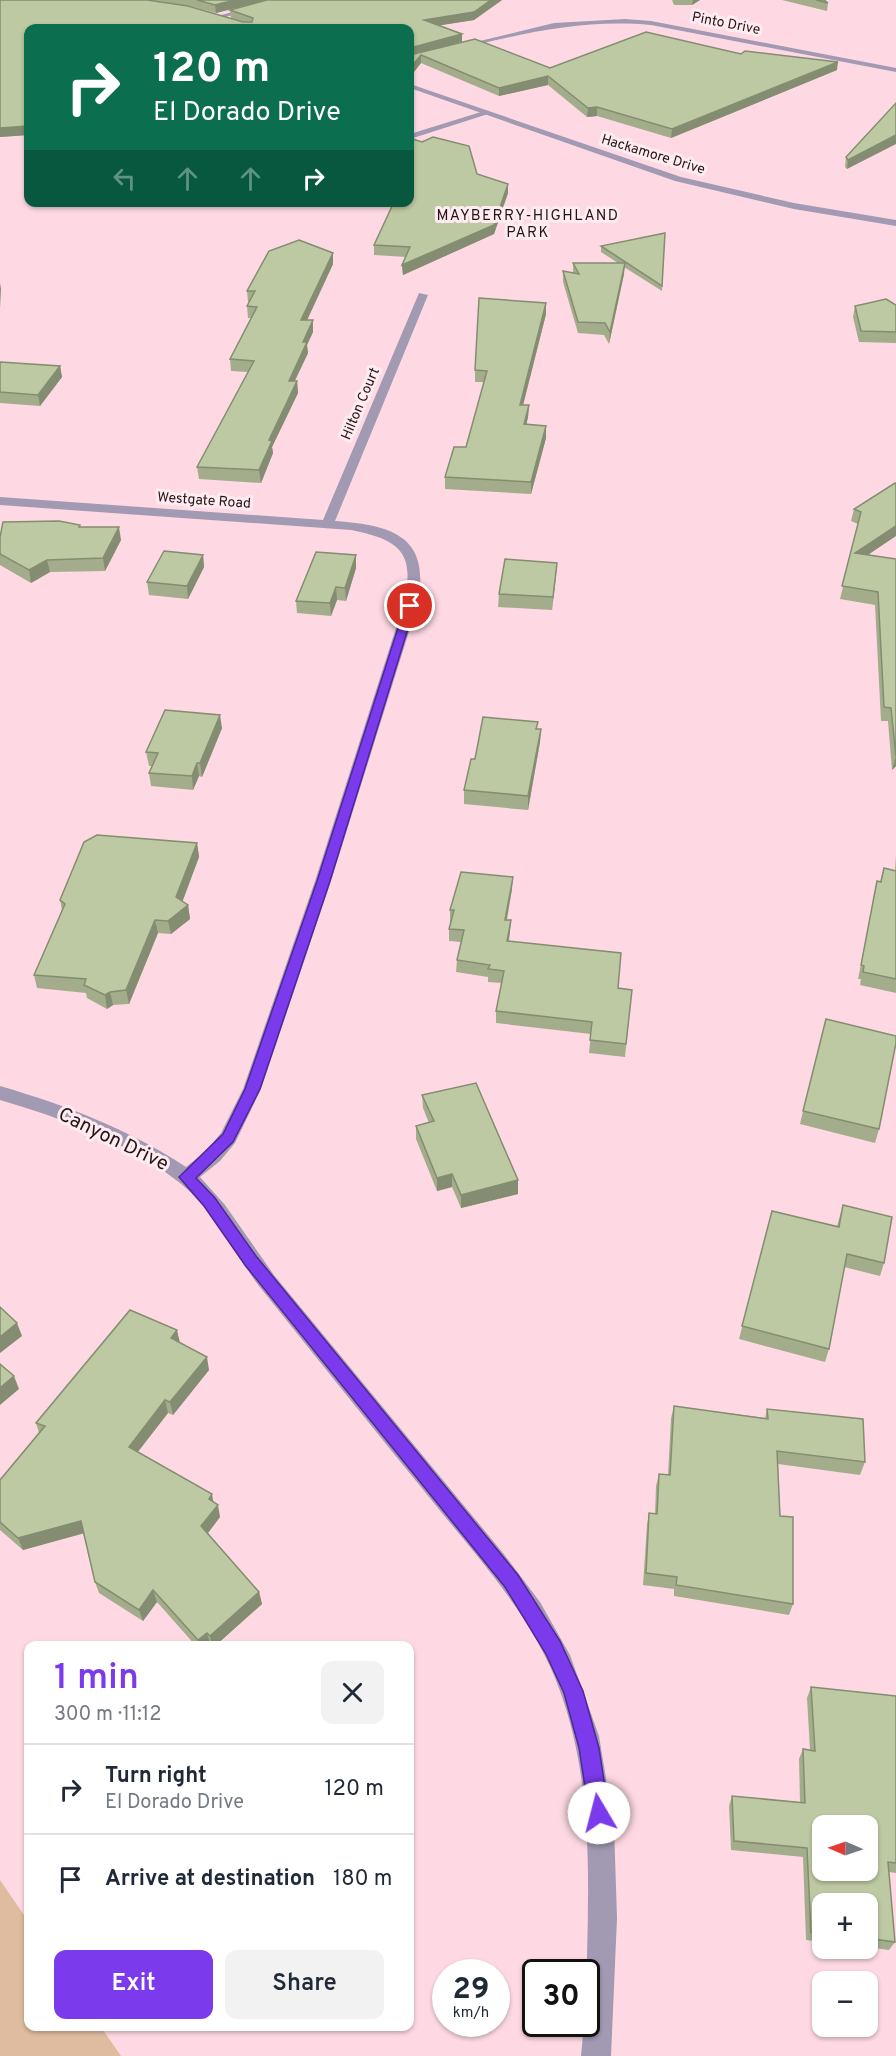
<!DOCTYPE html>
<html lang="en">
<head>
<meta charset="utf-8">
<style>
  :root { --surface:#fff; --page:#f2f2f3; --text:#1f2937; --muted:#747a83; --line:#e0e1e3; --accent:#7c3aed }
  body { margin:0; font-family:Overpass,sans-serif; background:var(--page); color:var(--text); height:100vh; display:flex; flex-direction:column; font-size:22px; white-space:nowrap }
  * { box-sizing:border-box; margin:0 }
  p { font-size:20px; color:var(--muted) }
  .icon { flex:none; width:33px; height:33px; fill:none; stroke:currentColor; stroke-width:2; stroke-linecap:round; stroke-linejoin:round }
  .map { position:relative; flex:1; overflow:hidden }
  .side { position:absolute; left:24px; top:1641px; width:390px; height:390px; display:flex; flex-direction:column; background:var(--surface); border-radius:12px; box-shadow:0 2px 4px #0004 }
  .side>* { flex:none }
  .guide { position:absolute; left:24px; top:24px; width:390px; height:183px; border-radius:12px; box-shadow:0 2px 4px #0004; background:#0b6e4f; color:#fff; overflow:hidden }
  .needle { width:39px; rotate:272deg }
  .tools { position:absolute; left:812px; top:1815px; display:grid; gap:12px }
  .tools a { display:grid; place-items:center; width:66px; height:66px; border-radius:12px; background:var(--surface); box-shadow:0 2px 4px #0004; font-size:30px }
  .speed { position:absolute; left:432px; top:1959px; display:flex; gap:12px; font-size:30px; font-weight:700; text-align:center }
  .speed>* { display:grid; place-content:center; width:78px; height:78px; border-radius:50%; background:var(--surface); box-shadow:0 2px 4px #0004; line-height:1 }
  .speed small { font-size:15px; font-weight:400 }
  .speed .limit { border:3px solid #111; border-radius:9px; background:#fff; color:#111 }
  .pin { position:absolute; display:grid; place-items:center; width:51px; height:51px; color:#fff; margin:-26px; border:3px solid #fff; border-radius:50%; box-shadow:0 2px 6px #0007 }
  .me { position:absolute; width:66px; margin:-33px; rotate:352deg; stroke-linejoin:round; filter:drop-shadow(0 0 4px #0008) }
  .turn { display:flex; align-items:center; gap:21px; height:126px; padding:0 30px; font-size:27px }
  .turn .icon { width:78px; height:78px; stroke-width:2.5 }
  .turn b { display:block; font-size:42px; line-height:51px }
  .lanes { display:flex; align-items:center; height:57px; padding:0 30px; background:#0003; justify-content:center; gap:30px; direction:ltr }
  .lanes .off { opacity:.35 }
  .round { display:grid; place-items:center; flex:none; width:63px; height:63px; border-radius:12px; background:var(--page) }
  .head { display:flex; align-items:center; justify-content:space-between; height:102px; padding:0 30px }
  h1 { font-size:36px; font-weight:600; line-height:45px; color:var(--accent) }
  .primary-button { display:flex; gap:12px; margin-top:auto; padding:12px 30px }
  .primary-button a { flex:1; height:69px; border-radius:12px; background:var(--accent); color:#fff; font-size:24px; font-weight:600; line-height:69px; text-align:center }
  .primary-button a+a { background:var(--page); color:var(--text) }
  ul { padding:0; list-style:none }
  li { display:flex; align-items:center; gap:18px; height:90px; padding:0 30px; border-top:2px solid var(--line) }
  li div { flex:1 }
  li b { display:block; font-size:22px }
  li em { font-style:normal }
  .map>svg:first-child { display:block }
</style>
</head>
<body>
<div class="map">
<svg width="896" height="2056" viewBox="0 0 896 2056">
  <rect width="100%" height="100%" fill="#fed9e3"/>
  <!-- green -->
  <polygon fill="#dfbc9f" points="0,1880 28,1921 28,2026 101,2027 121,2056 0,2056"/>
  <g fill="none" stroke-linecap="round" stroke-linejoin="round">
    <!-- lane -->
    <polygon fill="#a29ab3" fill-rule="evenodd" points="481,112 488,114 410,139 410,134"/>
    <!-- street -->
    <g fill="#a29ab3" fill-rule="evenodd">
      <polygon points="276,0 287,0 218,19 214,17"/>
      <path d="M625,19L651,21L896,68V72L651,25C584,19 524,33 459,49L455,47L554,23Z"/>
      <polygon points="410,84 681,177 794,203 896,220 896,226 794,209 675,181 410,88"/>
      <path d="M419,293L428,295L335,521C395,525 432,538 417,606L331,881L261,1089L235,1143L220,1161L200,1177L225,1205L274,1275L503,1553L540,1602L570,1655L599,1736L614,1826L617,1918L611,2056H581L584,2024H586C586,1911 599,1799 560,1691C534,1617 477,1557 429,1497C373,1428 318,1360 263,1291C234,1255 214,1208 176,1180C125,1141 61,1118 0,1100V1086C65,1105 129,1129 186,1167L206,1151L221,1133L243,1089L315,881L403,606C416,554 402,540 351,530L0,505V497L323,520Z"/>
    </g>
  </g>
  <!-- wall -->
  <g fill="#a3ad8b">
    <polygon points="0,0 267,0 216,13 190,6 171,4 242,22 231,18 230,10 267,0 502,0 474,20 439,25 462,34 462,42 550,68 741,54 837,70 671,138 597,116 587,117 548,85 499,96 421,63 410,77 410,28 28,28 28,135 0,137"/>
    <polygon points="672,0 700,0 692,5 674,5"/>
    <polygon points="782,0 824,0 828,3 827,11"/>
    <polygon points="896,103 847,169 845,167 846,157"/>
    <polygon points="477,174 508,193 494,234 403,275 402,265 406,257 374,255 374,245"/>
    <polygon points="346,202 368,202 357,205 350,205"/>
    <polygon points="665,233 662,291 624,267 624,274 609,344 604,335 578,333 563,282 563,271 573,273 573,263 618,263 601,252 601,246"/>
    <polygon points="333,253 333,264 307,320 313,320 313,332 307,345 308,353 295,381 297,381 298,393 272,447 273,453 261,483 199,479 197,467 248,372 231,371 230,359 251,318 248,318 247,306 249,302 248,302 247,291"/>
    <polygon points="546,303 546,314 523,405 529,405 528,417 526,425 546,426 546,438 531,494 445,489 445,477 466,447 484,382 475,382 475,370"/>
    <polygon points="896,305 896,343 859,342 853,317 855,306"/>
    <polygon points="0,362 60,366 62,377 40,406 0,403"/>
    <polygon points="895,483 869,555 896,559 896,766 892,770 888,721 881,721 875,605 840,599 858,524 851,521 854,509"/>
    <polygon points="81,527 121,540 105,571 50,572 31,583 0,565 0,537"/>
    <polygon points="203,555 204,567 188,599 149,595 147,582"/>
    <polygon points="557,563 552,610 498,607 499,594"/>
    <polygon points="356,568 346,601 337,600 331,616 297,613 296,601"/>
    <polygon points="222,728 202,777 199,776 193,790 151,786 149,773 152,766 149,766 146,752"/>
    <polygon points="537,729 541,729 540,742 528,810 464,804 464,790 475,759"/>
    <polygon points="197,843 199,857 182,901 188,905 190,919 171,934 158,933 129,1004 113,1005 107,1009 87,998 86,993 37,988 34,975 62,910 60,900"/>
    <polygon points="896,855 896,993 860,985 861,979 858,979 877,881 880,882 884,868 895,870"/>
    <polygon points="512,889 507,920 510,932 509,941 618,988 632,990 625,1057 589,1053 591,1034 496,1023 496,1011 502,983 488,982 488,977 456,972 457,960 461,942 449,941 449,929 451,922 450,922 450,910"/>
    <polygon points="422,1095 518,1180 518,1194 461,1208 452,1187 437,1191 416,1139 416,1126 429,1123 423,1108"/>
    <polygon points="803,1111 879,1129 875,1143 800,1124"/>
    <polygon points="843,1205 884,1263 880,1276 844,1267 829,1349 825,1362 739,1339 772,1211 837,1226"/>
    <polygon points="180,1342 209,1370 173,1415 168,1413 138,1452 214,1502 220,1517 208,1533 259,1592 262,1604 215,1646 211,1646 210,1644 208,1646 196,1646 157,1602 143,1621 99,1593 95,1582 83,1533 23,1550 0,1530 0,1480 39,1433 36,1423"/>
    <polygon points="674,1406 765,1418 767,1409 865,1462 860,1475 778,1464 780,1516 793,1604 789,1615 674,1596 674,1589 643,1585 647,1525 649,1513 655,1514 656,1486 659,1474 668,1475 671,1418"/>
    <polygon points="811,1687 896,1696 896,1873 889,1872 895,1942 889,1950 867,1947 867,1904 822,1904 822,1942 806,1940 803,1857 731,1850 729,1806 732,1796 800,1802 799,1759 803,1749 810,1750 807,1698"/>
  </g>
  <!-- shaded-wall -->
  <g fill="#848d71">
    <polygon points="235,0 267,0 216,13 215,5"/>
    <polygon points="491,0 502,0 474,20 424,28 424,20"/>
    <polygon points="693,0 700,0 692,5"/>
    <polygon points="462,34 462,42 410,56 410,48"/>
    <polygon points="421,55 421,63 410,77 410,68"/>
    <polygon points="838,62 837,70 671,138 672,129"/>
    <polygon points="548,76 548,85 499,96 499,88"/>
    <polygon points="597,107 597,116 587,117 588,108"/>
    <polygon points="28,126 28,135 0,137 0,128"/>
    <polygon points="896,135 896,144 847,169 848,160"/>
    <polygon points="508,184 508,193 494,234 403,275 402,265"/>
    <polygon points="357,202 368,202 357,205"/>
    <polygon points="333,253 333,264 302,331 301,320"/>
    <polygon points="625,263 624,274 609,344 610,332"/>
    <polygon points="0,283 1,289 0,308"/>
    <polygon points="546,303 546,314 520,417 520,405"/>
    <polygon points="313,320 313,332 307,345 308,353 289,392 289,381 303,342"/>
    <polygon points="60,366 62,377 40,406 38,395"/>
    <polygon points="297,381 298,393 272,447 273,453 261,483 259,470 269,440"/>
    <polygon points="529,405 528,417 524,436 524,424"/>
    <polygon points="546,426 546,438 531,494 531,482"/>
    <polygon points="896,526 896,536 853,565 855,553"/>
    <polygon points="119,527 121,540 105,571 103,558"/>
    <polygon points="203,555 204,567 188,599 187,586"/>
    <polygon points="356,555 356,568 346,601 345,588"/>
    <polygon points="47,560 50,572 31,583 29,570"/>
    <polygon points="557,563 556,576 552,610 553,597"/>
    <polygon points="336,587 337,600 331,616 330,603"/>
    <polygon points="220,715 222,728 202,777 200,763"/>
    <polygon points="541,729 540,742 528,810 528,796"/>
    <polygon points="896,756 896,766 892,770"/>
    <polygon points="197,763 199,776 193,790 192,776"/>
    <polygon points="197,843 199,857 179,911 176,897"/>
    <polygon points="513,877 512,889 504,932 505,920"/>
    <polygon points="188,905 190,919 171,934 168,921"/>
    <polygon points="155,920 158,933 129,1004 126,990"/>
    <polygon points="511,920 510,932 506,953 507,941"/>
    <polygon points="110,992 113,1005 107,1009 105,995"/>
    <polygon points="452,1174 452,1187 437,1191 437,1178"/>
    <polygon points="518,1180 518,1194 461,1208 461,1195"/>
    <polygon points="17,1323 22,1336 0,1353 0,1337"/>
    <polygon points="177,1330 180,1343 171,1338"/>
    <polygon points="207,1357 209,1370 173,1415 170,1402"/>
    <polygon points="14,1376 19,1389 0,1405 0,1388"/>
    <polygon points="165,1400 168,1413 132,1459 129,1447"/>
    <polygon points="212,1494 214,1506 209,1499"/>
    <polygon points="218,1505 220,1517 204,1538 201,1526"/>
    <polygon points="81,1521 85,1533 23,1550 18,1538"/>
    <polygon points="153,1590 157,1602 143,1621 139,1610"/>
    <polygon points="259,1592 262,1604 215,1646 212,1646 210,1636"/>
    <polygon points="207,1633 210,1644 208,1646 199,1646 198,1640"/>
  </g>
  <!-- building -->
  <g fill="#bdc9a2" stroke="#848d71" stroke-width="1.5" fill-rule="evenodd">
    <polygon points="0,0 147,0 188,6 243,22 252,22 253,18 230,10 267,0 491,0 474,12 424,20 462,34 410,48 410,28 28,28 28,126 0,128"/>
    <polygon points="197,0 235,0 215,5"/>
    <polygon points="816,0 824,0 828,3"/>
    <polygon points="646,32 741,54 745,51 838,62 672,129 597,107 588,108 548,76 499,88 421,55 410,68 410,55 475,39 550,68"/>
    <polygon points="896,103 896,135 848,160 846,157"/>
    <polygon points="433,137 469,146 477,174 508,184 494,225 402,265 410,247 374,245 394,202 410,202 410,138 422,142"/>
    <polygon points="665,233 662,286 601,246"/>
    <polygon points="299,240 333,253 301,320 313,320 303,342 307,342 289,381 297,381 269,440 272,441 259,470 197,467 254,361 230,359 257,307 247,306 255,291 247,291 269,251"/>
    <polygon points="573,263 625,263 610,332 605,323 578,322 563,271 579,274"/>
    <polygon points="479,298 546,303 520,405 529,405 524,424 546,426 531,482 445,477 454,447 466,447 487,371 475,370"/>
    <polygon points="886,299 896,305 896,332 861,331 855,306"/>
    <polygon points="0,362 60,366 38,395 0,392"/>
    <polygon points="895,483 896,483 896,526 855,553 896,559 896,757 891,708 884,707 878,592 842,586 861,512 854,509"/>
    <polygon points="59,521 80,525 79,527 119,527 103,558 47,560 29,570 0,554 0,537 3,522"/>
    <polygon points="164,551 203,555 187,586 147,582"/>
    <polygon points="316,552 356,555 345,588 336,587 330,603 296,601"/>
    <polygon points="505,559 557,563 553,597 499,594"/>
    <polygon points="165,710 220,715 200,763 197,763 192,776 149,773 158,753 146,752"/>
    <polygon points="483,717 538,722 536,729 541,729 528,796 464,790 471,759 475,759"/>
    <polygon points="97,835 197,843 176,897 188,905 168,921 155,920 126,990 110,992 105,995 84,985 86,979 34,975 65,904 60,900 77,859 84,842"/>
    <polygon points="884,868 896,871 896,979 863,972 864,966 861,965 877,881 881,882"/>
    <polygon points="461,872 513,877 505,920 511,920 507,941 621,953 618,988 632,990 626,1044 590,1040 592,1022 496,1011 504,971 488,969 490,965 457,960 464,930 449,929 454,910 450,910"/>
    <polygon points="826,1019 896,1036 896,1043 879,1129 803,1111"/>
    <polygon points="476,1083 518,1180 461,1195 452,1174 437,1178 416,1126 434,1121 422,1095"/>
    <polygon points="843,1205 892,1217 884,1263 847,1254 829,1349 742,1326 772,1211 839,1227"/>
    <polygon points="0,1307 17,1323 0,1337"/>
    <polygon points="130,1310 177,1330 171,1338 207,1357 170,1402 165,1400 129,1447 212,1494 209,1499 218,1505 201,1526 259,1592 210,1636 207,1633 198,1640 153,1590 139,1610 95,1582 81,1521 18,1538 0,1522 0,1480 45,1426 36,1423"/>
    <polygon points="0,1364 14,1376 0,1388"/>
    <polygon points="674,1406 768,1419 767,1409 863,1419 865,1462 777,1451 780,1516 793,1517 793,1604 676,1585 677,1577 646,1573 649,1513 657,1514 659,1474 670,1475"/>
    <path d="M811,1687L896,1696V1863L888,1862L895,1942L867,1938V1904H822V1933L811,1932L807,1848L734,1841L732,1796L805,1803L803,1749L815,1751ZM822,1826H867V1870H822Z"/>
  </g>
  <!-- route -->
  <polygon fill="#7c3aed" stroke="#51269a" stroke-width="1.5" points="410,603 415,606 330,881 260,1089 233,1142 196,1178 215,1198 256,1256 518,1575 560,1641 583,1691 599,1748 609,1813 606,1820 599,1823 592,1820 589,1813 579,1748 564,1693 546,1654 505,1587 245,1265 204,1206 179,1177 223,1134 245,1089 317,881 405,606"/>
  <g text-anchor="middle" dominant-baseline="central" stroke-width="6" stroke-linejoin="round" paint-order="stroke">
    <!-- far-street labels -->
    <g font-size="14" fill="#251519" stroke="#ffecf1">
      <text transform="translate(726 24) rotate(11)">Pinto Drive</text>
      <text transform="translate(653 155) rotate(17)">Hackamore Drive</text>
      <text transform="translate(361 404) rotate(-67)">Hilton Court</text>
      <text transform="translate(204 501) rotate(4)">Westgate Road</text>
    </g>
    <!-- far-neighbourhood labels -->
    <g font-size="15" letter-spacing="1.5" fill="#251519" stroke="#ffecf1">
      <text x="528" y="216">MAYBERRY-HIGHLAND<tspan x="528" dy="17">PARK</tspan></text>
    </g>
    <!-- near-street labels -->
    <g font-size="20" fill="#251519" stroke="#ffecf1">
      <text transform="translate(113 1140) rotate(26)">Canyon Drive</text>
    </g>
  </g>
</svg>
<div class="tools">
<a><svg class="needle" viewBox="-14 -14 28 28"><path d="M0-13l5 13h-10z" fill="#e53935"/><path d="M0 13l5-13h-10z" fill="#747a83"/></svg></a>
<a>+</a>
<a>−</a>
</div>
<div class="speed"><div>29<small>km/h</small></div><div class="limit">30</div></div>
<div class="pin" style="left:410px;top:606px;background:#d93025"><svg class="icon" aria-label="arrive" viewBox="0 0 24 24"><path d="M6 21V4h12l-3 4 3 4H6"/></svg></div>
<svg class="me" style="left:599px;top:1813px" viewBox="-20 -20 40 40"><circle r="19" fill="#fff"/><path d="M0-13L10 11 0 6-10 11z" fill="#7c3aed"/></svg>
<div class="guide">
<div class="turn"><svg class="icon" aria-label="right" viewBox="0 0 24 24"><path d="M7 20v-9h11M14 6l5 5-5 5"/></svg><div><b>120 m</b>El Dorado Drive</div></div>
<div class="lanes"><svg class="icon off" aria-label="left" viewBox="0 0 24 24"><path d="M17 20v-9H6M10 6l-5 5 5 5"/></svg><svg class="icon off" aria-label="ahead" viewBox="0 0 24 24"><path d="M12 20V5M6 11l6-6 6 6"/></svg><svg class="icon off" aria-label="ahead" viewBox="0 0 24 24"><path d="M12 20V5M6 11l6-6 6 6"/></svg><svg class="icon" aria-label="right" viewBox="0 0 24 24"><path d="M7 20v-9h11M14 6l5 5-5 5"/></svg></div>
</div>
<section class="side">
<div class="head"><div><h1>1 min</h1><p>300 m · 11:12</p></div><a class="round"><svg class="icon" aria-label="close" viewBox="0 0 24 24"><path d="M6 6l12 12M18 6L6 18"/></svg></a></div>
<ul>
<li><svg class="icon" aria-label="right" viewBox="0 0 24 24"><path d="M7 20v-9h11M14 6l5 5-5 5"/></svg><div><b>Turn right</b><p>El Dorado Drive</p></div><em>120 m</em></li>
<li><svg class="icon" aria-label="arrive" viewBox="0 0 24 24"><path d="M6 21V4h12l-3 4 3 4H6"/></svg><div><b>Arrive at destination</b></div><em>180 m</em></li>
</ul>
<div class="primary-button"><a>Exit</a><a>Share</a></div>
</section>
</div>
</body>
</html>
